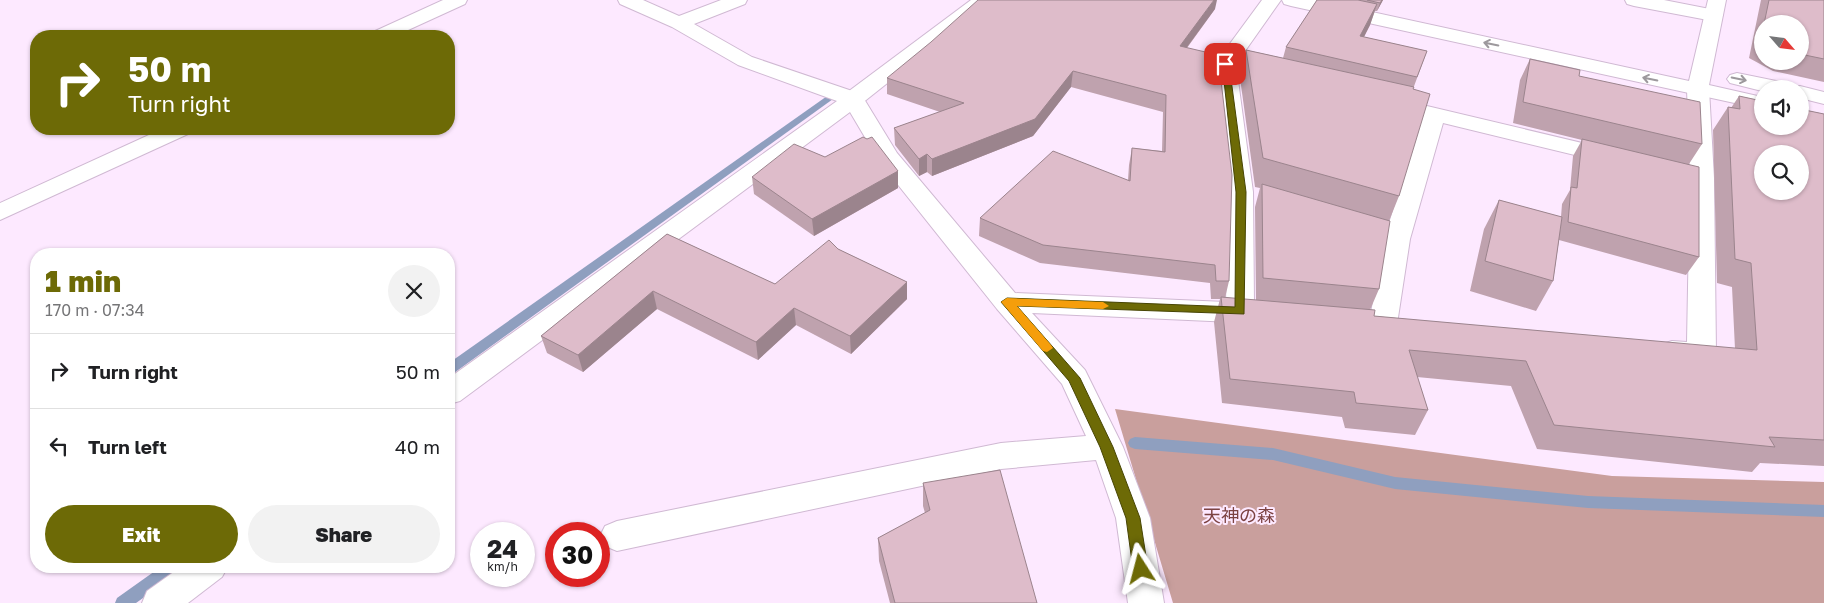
<!DOCTYPE html>
<html lang="en">
<head>
<meta charset="utf-8">
<style>
  :root { --surface:#fff; --page:#f2f2f2; --text:#202124; --muted:#757577; --line:#e0e0e0; --accent:#6d6a06 }
  body { margin:0; font-family:"Golos Text","Noto Sans JP",sans-serif; background:var(--page); color:var(--text); height:100vh; display:flex; flex-direction:column; font-size:19px; white-space:nowrap }
  * { box-sizing:border-box; margin:0 }
  p { font-size:16px; color:var(--muted) }
  .icon { flex:none; width:28px; height:28px; fill:none; stroke:currentColor; stroke-width:2; stroke-linecap:round; stroke-linejoin:round }
  .map { position:relative; flex:1; overflow:hidden }
  .drawer { position:absolute; left:30px; top:248px; width:425px; height:325px; display:flex; flex-direction:column; background:var(--surface); border-radius:20px; box-shadow:0 1px 4px #0004 }
  .drawer>* { flex:none }
  .banner { position:absolute; left:30px; top:30px; width:425px; height:105px; border-radius:20px; box-shadow:0 1px 4px #0004; background:#6d6a06; color:#fff; overflow:hidden }
  .needle { width:32px; rotate:118deg }
  .controls { position:absolute; left:1754px; top:15px; display:grid; gap:10px }
  .controls a { display:grid; place-items:center; width:55px; height:55px; border-radius:50%; background:var(--surface); box-shadow:0 1px 4px #0004; font-size:25px }
  .speed { position:absolute; left:470px; top:522px; display:flex; gap:10px; font-size:25px; font-weight:700; text-align:center }
  .speed>* { display:grid; place-content:center; width:65px; height:65px; border-radius:50%; background:var(--surface); box-shadow:0 1px 4px #0004; line-height:1 }
  .speed small { font-size:12px; font-weight:400 }
  .speed .limit { border:8px solid #d22; background:#fff; color:#111 }
  .pin { position:absolute; display:grid; place-items:center; width:42px; height:42px; color:#fff; margin:-21px; border-radius:10px; box-shadow:0 2px 8px #0006 }
  .me { position:absolute; width:55px; margin:-28px; rotate:351deg; stroke-linejoin:round; filter:drop-shadow(0 0 4px #0008) }
  .turn { display:flex; align-items:center; gap:18px; height:105px; padding:0 15px; font-size:22px }
  .turn .icon { width:65px; height:65px; stroke-width:2.5 }
  .turn b { display:block; font-size:35px; line-height:42px }
  .round { display:grid; place-items:center; flex:none; width:52px; height:52px; border-radius:26px; background:var(--page) }
  .overview { display:flex; align-items:center; justify-content:space-between; height:85px; padding:0 15px }
  h1 { font-size:30px; font-weight:800; line-height:38px; color:var(--accent) }
  .button { display:flex; gap:10px; margin-top:auto; padding:10px 15px }
  .button a { flex:1; height:58px; border-radius:30px; background:var(--accent); color:#fff; font-size:20px; font-weight:800; line-height:58px; text-align:center }
  .button a+a { background:var(--page); color:var(--text) }
  ul { padding:0; list-style:none }
  li { display:flex; align-items:center; gap:15px; height:75px; padding:0 15px; border-top:1px solid var(--line) }
  li div { flex:1 }
  li b { display:block; font-size:19px }
  li em { font-style:normal }
  .map>svg:first-child { display:block }
</style>
</head>
<body>
<div class="map">
<svg width="1824" height="603" viewBox="0 0 1824 603">
  <rect width="100%" height="100%" fill="#fde9ff"/>
  <!-- forest -->
  <polygon fill="#c99f9d" points="1115,409 1612,476 1824,482 1824,603 1173,603"/>
  <g fill="none" stroke-linecap="round" stroke-linejoin="round">
    <!-- stream -->
    <g fill="#8f9fbf" fill-rule="evenodd">
      <polygon points="830,94 833,95 833,99 454,373 449,375 449,363"/>
      <polygon points="1135,437 1273,448 1395,477 1588,496 1824,505 1824,517 1588,508 1395,489 1273,460 1135,449 1130,447 1128,443 1130,439"/>
      <polygon points="162,566 183,566 181,571 136,603 115,603 117,598"/>
    </g>
    <!-- minor casing -->
    <g stroke="#d0b9d3" stroke-width="2">
      <g id="minor">
        <polygon points="443,0 467,0 465,4 395,36 370,36 373,32"/>
        <polygon points="618,0 643,0 679,16 721,0 747,0 745,4 694,24 752,57 861,94 897,153 1015,293 1226,302 1229,192 1215,64 1262,0 1281,0 1238,61 1286,74 1289,78 1286,82 1279,84 1237,73 1253,192 1254,303 1265,306 1269,313 1265,320 1255,323 1032,313 1085,370 1123,447 1150,518 1164,603 1128,603 1116,518 1096,460 1001,469 617,551 605,546 600,536 605,526 617,521 1001,443 1086,436 1062,384 997,309 879,161 850,112 460,401 449,404 449,378 837,101 738,65 672,27 620,4"/>
        <polygon points="1625,0 1664,0 1720,11 1723,15 1720,19 1713,21 1634,6 1627,4"/>
        <path d="M1698,83L1706,84L1709,89L1714,178L1716,353L1711,360C1695,365 1678,363 1662,358L1658,351L1662,344L1672,341L1687,342L1690,178L1687,89L1690,84Z"/>
        <polygon points="1389,97 1620,152 1624,157 1620,162 1612,164 1443,123 1410,239 1397,324 1393,331 1383,334 1373,331 1369,324 1384,239 1422,118 1381,109 1378,104 1381,99"/>
        <polygon points="162,129 191,129 188,134 0,220 0,203"/>
        <polygon points="182,566 228,566 222,577 188,603 142,603 147,591"/>
      </g>
    </g>
    <!-- tertiary casing -->
    <g stroke="#d0b9d3" stroke-width="2">
      <g id="tertiary">
        <polygon points="971,0 992,0 861,104 853,105 845,104 842,99 845,94"/>
        <polygon points="1282,0 1317,0 1689,81 1708,0 1726,0 1709,85 1762,97 1762,109 1291,6 1284,4"/>
        <polygon points="1737,73 1791,84 1793,87 1800,86 1824,92 1824,104 1800,98 1800,89 1762,89 1762,91 1730,83 1727,79 1730,75"/>
      </g>
    </g>
    <!-- minor -->
    <use href="#minor" fill="#fff" fill-rule="evenodd"/>
    <!-- tertiary -->
    <use href="#tertiary" fill="#fff" fill-rule="evenodd"/>
  </g>
  <!-- wall -->
  <g fill="#bfa2ae" fill-rule="evenodd">
    <polygon points="1317,0 1383,0 1377,11 1375,11 1370,25 1364,37 1427,51 1413,89 1399,196 1389,221 1379,289 1370,310 1374,316 1735,349 1732,287 1717,283 1713,130 1728,107 1731,108 1739,96 1824,114 1824,466 1760,463 1752,472 1537,449 1511,386 1417,377 1428,410 1415,435 1345,428 1342,417 1222,403 1214,322 1220,299 1211,299 1210,283 1040,263 979,236 980,218 1128,180 1129,165 1132,148 1162,151 1163,112 1071,87 1033,136 932,176 927,172 919,176 895,145 894,128 940,112 887,94 887,78 1215,9 1187,48 1229,281 1225,298 1256,300 1255,207 1260,188 1255,187 1240,78 1246,50 1283,58 1286,47"/>
    <path d="M1761,0H1824V82L1773,71L1749,58ZM1762,24H1800V61H1762Z"/>
    <polygon points="1530,59 1579,76 1702,144 1689,164 1699,257 1686,275 1559,240 1553,281 1536,311 1470,291 1484,229 1499,200 1561,217 1562,204 1570,190 1573,156 1582,140 1513,123 1520,80"/>
    <polygon points="825,157 898,171 898,188 814,236 754,194 752,177"/>
    <polygon points="667,234 775,284 838,249 907,282 907,299 851,354 796,325 758,360 657,309 583,372 547,353 541,336"/>
    <polygon points="923,483 1037,603 890,603 879,561 878,538 925,513 923,506"/>
  </g>
  <!-- shaded-wall -->
  <g fill="#9b848d">
    <polygon points="1214,0 1217,0 1215,9 1176,62 1180,46"/>
    <polygon points="1382,0 1383,0 1377,11 1380,3"/>
    <polygon points="1377,4 1370,25 1353,58 1360,36"/>
    <polygon points="1073,71 1071,87 1033,136 932,176 932,159"/>
    <polygon points="927,154 927,172 919,176 919,159"/>
    <polygon points="898,171 898,188 814,236 812,219"/>
    <polygon points="907,282 907,299 851,354 850,336"/>
    <polygon points="653,291 657,309 583,372 578,355"/>
    <polygon points="794,308 796,325 758,360 756,342"/>
  </g>
  <!-- building -->
  <g fill="#debcca" stroke="#9b848d" fill-rule="evenodd">
    <polygon points="978,0 1214,0 1180,46 1218,55 1232,175 1229,281 1216,281 1215,265 1043,245 980,218 1053,151 1130,181 1132,148 1165,152 1166,95 1073,71 1035,119 932,159 927,154 919,159 894,128 964,103 887,78 931,42"/>
    <polygon points="1317,0 1358,0 1377,4 1360,36 1427,51 1417,77 1286,47"/>
    <polygon points="1367,0 1382,0 1380,3"/>
    <polygon points="1769,0 1824,0 1824,59 1800,54 1800,24 1764,24"/>
    <polygon points="1246,50 1414,87 1413,89 1430,94 1399,196 1263,158"/>
    <polygon points="1530,59 1580,70 1579,76 1700,102 1702,144 1523,102"/>
    <path d="M1739,96L1762,101V126H1800V109L1824,114V440L1769,437L1775,447L1554,425L1526,361L1409,350L1428,410L1356,403L1354,392L1230,379L1221,297L1375,310L1374,316L1757,350L1751,263L1735,259L1728,107L1740,109ZM1762,154H1800V191H1762Z"/>
    <polygon points="863,137 867,139 872,137 898,171 812,219 752,177 794,144 825,157"/>
    <polygon points="1582,139 1699,167 1699,257 1568,222 1571,187 1577,188"/>
    <polygon points="1262,184 1390,221 1379,289 1263,278"/>
    <polygon points="1499,200 1562,217 1553,281 1485,261"/>
    <polygon points="667,234 775,284 829,240 838,249 907,282 850,336 794,308 756,342 653,291 578,355 541,336"/>
    <polygon points="1000,470 1037,603 895,603 878,538 930,510 923,483"/>
  </g>
  <!-- one-way arrows -->
  <defs><path id="oneway-shaft" d="M-6 0H5M1.5-3L5.5 0L1.5 3" fill="none" stroke-width="1.6" stroke-linecap="round" stroke-linejoin="round" transform="scale(1.25)"/></defs>
  <g stroke="#9d999d">
    <use href="#oneway-shaft" transform="translate(1491 44) rotate(-168)"/>
    <use href="#oneway-shaft" transform="translate(1650 79) rotate(-168)"/>
    <use href="#oneway-shaft" transform="translate(1739 79) rotate(12)"/>
  </g>
  <!-- route -->
  <polygon fill="#6d6a06" stroke="#474504" points="1222,62 1229,64 1246,192 1244,314 1017,306 1080,378 1113,447 1140,518 1148,569 1146,574 1141,575 1136,574 1133,569 1126,518 1100,447 1069,381 1001,302 1007,298 1235,307 1236,192"/>
  <!-- slow -->
  <polygon fill="#f59e0b" points="1007,298 1103,302 1109,306 1103,309 1017,306 1051,345 1053,348 1047,352 1043,351 1003,304 1001,302"/>
  <g text-anchor="middle" dominant-baseline="central" stroke-width="4" stroke-linejoin="round" paint-order="stroke">
    <!-- near-park labels -->
    <g font-size="18" fill="#7c4242" stroke="#fde9ff">
      <text x="1239" y="515">天神の森</text>
    </g>
  </g>
</svg>
<div class="controls">
<a><svg class="needle" viewBox="-14 -14 28 28"><path d="M0-13l5 13h-10z" fill="#e53935"/><path d="M0 13l5-13h-10z" fill="#757577"/></svg></a>
<a><svg class="icon" aria-label="sound" viewBox="0 0 24 24"><path d="M4 9h4l5-4v14l-5-4H4zM17 9q2 3 0 6"/></svg></a>
<a><svg class="icon" aria-label="search" viewBox="0 0 24 24"><circle cx="10" cy="10" r="6"/><path d="M15 15l6 6"/></svg></a>
</div>
<div class="speed"><div>24<small>km/h</small></div><div class="limit">30</div></div>
<div class="pin" style="left:1225px;top:64px;background:#d93025"><svg class="icon" aria-label="arrive" viewBox="0 0 24 24"><path d="M6 21V4h12l-3 4 3 4H6"/></svg></div>
<svg class="me" style="left:1141px;top:569px" viewBox="-20 -20 40 40"><path d="M0-17L14 15 0 8-14 15z" fill="#6d6a06" stroke="#fff" stroke-width="4"/></svg>
<div class="banner">
<div class="turn"><svg class="icon" aria-label="right" viewBox="0 0 24 24"><path d="M7 20v-9h11M14 6l5 5-5 5"/></svg><div><b>50 m</b>Turn right</div></div>
</div>
<section class="drawer">
<div class="overview"><div><h1>1 min</h1><p>170 m · 07:34</p></div><a class="round"><svg class="icon" aria-label="close" viewBox="0 0 24 24"><path d="M6 6l12 12M18 6L6 18"/></svg></a></div>
<ul>
<li><svg class="icon" aria-label="right" viewBox="0 0 24 24"><path d="M7 20v-9h11M14 6l5 5-5 5"/></svg><div><b>Turn right</b></div><em>50 m</em></li>
<li><svg class="icon" aria-label="left" viewBox="0 0 24 24"><path d="M17 20v-9H6M10 6l-5 5 5 5"/></svg><div><b>Turn left</b></div><em>40 m</em></li>
</ul>
<div class="button"><a>Exit</a><a>Share</a></div>
</section>
</div>
</body>
</html>
